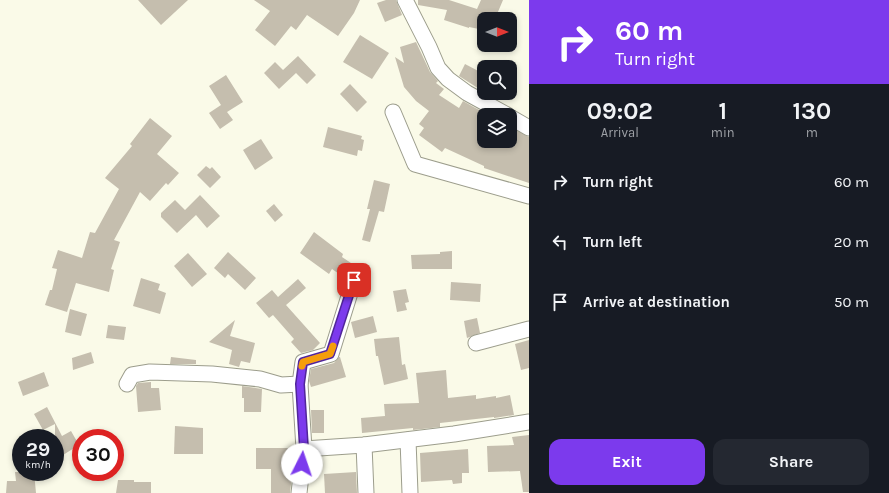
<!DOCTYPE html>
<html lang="en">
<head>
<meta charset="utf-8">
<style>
  :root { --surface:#171b24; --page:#242831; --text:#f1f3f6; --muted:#9ea1a6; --accent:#7c3aed }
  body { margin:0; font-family:Karla,sans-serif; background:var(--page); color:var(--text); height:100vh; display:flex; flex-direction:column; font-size:15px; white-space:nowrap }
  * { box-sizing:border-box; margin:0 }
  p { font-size:13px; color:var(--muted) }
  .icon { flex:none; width:22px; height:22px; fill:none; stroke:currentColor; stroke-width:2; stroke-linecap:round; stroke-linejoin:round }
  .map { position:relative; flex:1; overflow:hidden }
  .side { display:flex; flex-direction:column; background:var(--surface); width:360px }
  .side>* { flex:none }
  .banner { background:#7c3aed; color:#fff; overflow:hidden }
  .needle { width:26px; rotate:90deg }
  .tools { position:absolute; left:477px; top:12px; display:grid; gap:8px }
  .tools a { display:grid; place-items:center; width:40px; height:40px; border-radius:8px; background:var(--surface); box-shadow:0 2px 6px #0003; font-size:20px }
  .speed { position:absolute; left:12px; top:429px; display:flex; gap:8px; font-size:20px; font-weight:700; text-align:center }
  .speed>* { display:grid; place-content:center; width:52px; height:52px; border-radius:50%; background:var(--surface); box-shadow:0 2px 6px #0003; line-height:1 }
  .speed small { font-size:10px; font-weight:400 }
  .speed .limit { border:6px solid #d22; background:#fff; color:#111 }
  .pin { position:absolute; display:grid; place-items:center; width:34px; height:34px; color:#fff; margin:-17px; border-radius:8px; box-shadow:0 2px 6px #0006 }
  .me { position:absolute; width:44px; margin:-22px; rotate:4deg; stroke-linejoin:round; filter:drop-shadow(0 0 3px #0008) }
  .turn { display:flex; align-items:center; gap:14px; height:84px; padding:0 20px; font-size:18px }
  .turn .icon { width:52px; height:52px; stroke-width:2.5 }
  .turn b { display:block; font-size:28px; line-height:34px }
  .eta { display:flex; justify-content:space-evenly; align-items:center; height:68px; text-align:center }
  .eta b { font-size:24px; font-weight:700; line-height:28px }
  .cta { display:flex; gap:8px; margin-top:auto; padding:8px 20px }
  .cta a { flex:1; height:46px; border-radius:12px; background:var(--accent); color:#fff; font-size:16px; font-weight:700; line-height:46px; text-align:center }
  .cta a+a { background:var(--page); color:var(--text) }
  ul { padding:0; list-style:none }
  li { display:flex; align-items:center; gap:12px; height:60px; padding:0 20px }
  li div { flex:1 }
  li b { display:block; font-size:15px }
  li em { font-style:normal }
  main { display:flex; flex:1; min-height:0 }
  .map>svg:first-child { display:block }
</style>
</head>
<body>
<main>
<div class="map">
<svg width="529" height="493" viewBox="0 0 529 493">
  <rect width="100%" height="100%" fill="#fafae8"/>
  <!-- building -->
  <g fill="#c5beae">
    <polygon points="138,0 188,0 161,25"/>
    <polygon points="254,0 360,0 354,13 338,36 307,15 296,30 291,26 275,46 255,30 270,11"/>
    <polygon points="386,0 396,0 402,15 385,22 377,3"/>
    <polygon points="418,0 449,0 477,9 481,0 503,0 495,19 484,19 484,30 469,27 469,28 444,20 447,10 418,5"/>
    <polygon points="360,35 389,53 372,79 343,62"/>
    <polygon points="416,42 430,72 438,81 436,83 444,89 439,95 459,108 463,101 488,115 484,115 484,141 510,141 510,127 529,137 529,183 484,168 484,166 445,148 442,152 419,135 424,128 419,124 429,111 416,101 404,87 395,57 404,63 400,47"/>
    <polygon points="298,56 316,75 307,84 296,73 279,89 264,73 275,62 283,70"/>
    <polygon points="465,64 484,74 484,92 459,76"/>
    <polygon points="226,75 243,102 227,112 233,120 220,129 209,113 221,105 209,86"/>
    <polygon points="350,84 367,102 357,112 340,94"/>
    <polygon points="150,118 172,136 157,154 179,173 168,185 166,183 150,201 140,192 114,240 120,242 111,269 114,270 109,292 76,283 67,312 45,305 50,290 52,290 57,269 52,268 58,250 82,258 90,232 95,233 119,189 105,178 132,146 130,144"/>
    <polygon points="328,127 362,136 361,139 364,140 362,151 358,150 357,156 323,147"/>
    <polygon points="261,139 273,158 255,170 243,150"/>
    <polygon points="206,166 210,169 212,167 221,177 210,188 197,175"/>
    <polygon points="374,180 390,184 384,212 379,211 370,242 362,240 370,209 367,209"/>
    <polygon points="200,195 220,216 207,228 196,215 177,233 161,217 161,213 175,200 185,210"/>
    <polygon points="274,204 283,215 275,222 266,211"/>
    <polygon points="314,232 343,254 342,257 351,263 342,276 332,269 329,274 300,253"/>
    <polygon points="452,251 452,269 412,269 411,255 440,254 440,252"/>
    <polygon points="228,252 256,278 245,290 228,274 225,278 214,268"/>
    <polygon points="188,253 207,274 192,287 174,266"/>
    <polygon points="141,278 160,284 158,290 166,293 160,314 133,306"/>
    <polygon points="298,279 306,288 286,305 320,343 313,350 301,353 291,342 294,339 273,315 269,318 256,303 272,290 278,297"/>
    <polygon points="451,282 481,284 480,302 450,300"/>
    <polygon points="406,289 409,302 405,303 407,310 397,312 393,291"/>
    <polygon points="70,309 87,314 81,336 65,332"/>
    <polygon points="373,316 377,332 355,338 351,322"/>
    <polygon points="477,318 480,333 467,338 464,321"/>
    <polygon points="235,320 230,336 255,343 250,363 241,361 239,367 229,364 232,350 209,342"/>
    <polygon points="108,325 126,327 124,340 106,338"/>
    <polygon points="399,337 402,365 405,364 408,379 384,385 378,356 376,356 374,339"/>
    <polygon points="529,340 529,368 521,370 515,344"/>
    <polygon points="91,352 94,363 73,370 72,358"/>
    <polygon points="171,357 196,360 196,364 170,364"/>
    <polygon points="339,357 340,357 346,377 311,387 309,381 311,369 334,363"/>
    <polygon points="446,370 448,398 476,395 476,399 496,396 496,398 510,395 514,415 494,418 494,417 440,423 440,427 413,430 413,428 362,433 361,418 385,416 384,404 419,403 416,373"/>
    <polygon points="44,372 49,386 23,396 18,382"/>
    <polygon points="151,382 151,388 159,388 161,410 138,412 136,386 138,383"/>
    <polygon points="242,386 262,389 261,412 244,412 244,398 242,398"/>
    <polygon points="47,407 62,436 71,431 79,445 55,460 55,424 43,430 34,414"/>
    <polygon points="311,410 324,410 324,433 312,433"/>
    <polygon points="175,426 203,428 203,454 174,454"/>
    <polygon points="529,435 529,492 523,492 520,471 488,472 487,446 514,445 512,437"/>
    <polygon points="256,448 295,448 290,493 271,493 271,469 256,469"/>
    <polygon points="468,449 469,473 462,473 462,483 453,484 452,480 421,482 420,453"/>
    <polygon points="15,472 34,472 36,493 6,493 7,481 16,481"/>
    <polygon points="356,472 357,493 325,493 324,474"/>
    <polygon points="118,480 134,480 134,482 151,482 151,493 116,493"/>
  </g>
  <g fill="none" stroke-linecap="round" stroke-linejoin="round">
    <!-- minor casing -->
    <g stroke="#9c9d8c" stroke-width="17">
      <g id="minor">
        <polyline points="405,0 429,47 438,68 448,79 467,93 507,115"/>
        <polyline points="393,112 415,164 529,196"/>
        <polyline points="510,117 529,128"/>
        <polyline points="476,343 529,329"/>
        <polyline points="127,384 132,375 150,372 212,374 260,379 281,385 300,384"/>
        <polyline points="408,440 410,493"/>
        <polyline points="364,445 366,493"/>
        <polyline points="304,449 364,445 454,434 529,422"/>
        <polyline points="299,493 304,449 300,384 303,362 331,354 354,280"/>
      </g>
    </g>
    <!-- minor -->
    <use href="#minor" stroke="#fff" stroke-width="15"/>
  </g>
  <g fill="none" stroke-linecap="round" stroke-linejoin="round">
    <!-- route casing -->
    <g stroke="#51269a" stroke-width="10">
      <polyline id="route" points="302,464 304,449 300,384 303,362 330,354 354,280"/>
    </g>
    <!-- route -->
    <use href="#route" stroke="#7c3aed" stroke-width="7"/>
    <!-- slow -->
    <polyline stroke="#f59e0b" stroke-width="7" points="302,366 303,362 330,354 333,346"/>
  </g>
</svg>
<div class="tools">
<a><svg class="needle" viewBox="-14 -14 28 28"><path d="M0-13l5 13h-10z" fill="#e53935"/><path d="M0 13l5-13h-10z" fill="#9ea1a6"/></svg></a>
<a><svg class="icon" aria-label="search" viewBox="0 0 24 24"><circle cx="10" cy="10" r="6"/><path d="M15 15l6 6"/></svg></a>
<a><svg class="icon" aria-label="layers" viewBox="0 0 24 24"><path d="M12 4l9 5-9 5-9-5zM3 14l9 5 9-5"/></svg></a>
</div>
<div class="speed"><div>29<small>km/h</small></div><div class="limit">30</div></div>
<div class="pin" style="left:354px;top:280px;background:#d93025"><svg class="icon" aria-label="arrive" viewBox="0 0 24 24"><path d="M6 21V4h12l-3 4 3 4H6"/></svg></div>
<svg class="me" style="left:302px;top:464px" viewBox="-20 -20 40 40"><circle r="19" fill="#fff"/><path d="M0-13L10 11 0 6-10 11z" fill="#7c3aed"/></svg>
</div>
<section class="side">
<div class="banner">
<div class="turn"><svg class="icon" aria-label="right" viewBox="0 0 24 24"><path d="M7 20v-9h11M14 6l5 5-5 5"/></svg><div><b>60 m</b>Turn right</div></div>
</div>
<div class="eta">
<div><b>09:02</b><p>Arrival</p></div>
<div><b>1</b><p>min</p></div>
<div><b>130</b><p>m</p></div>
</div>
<ul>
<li><svg class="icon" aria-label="right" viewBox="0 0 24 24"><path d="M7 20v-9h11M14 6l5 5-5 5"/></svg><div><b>Turn right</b></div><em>60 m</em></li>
<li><svg class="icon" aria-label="left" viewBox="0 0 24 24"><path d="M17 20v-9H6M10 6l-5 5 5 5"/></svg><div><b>Turn left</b></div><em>20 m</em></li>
<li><svg class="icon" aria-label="arrive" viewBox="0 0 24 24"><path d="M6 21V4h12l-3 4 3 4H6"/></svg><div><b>Arrive at destination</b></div><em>50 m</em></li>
</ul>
<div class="cta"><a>Exit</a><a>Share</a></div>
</section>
</main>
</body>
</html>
